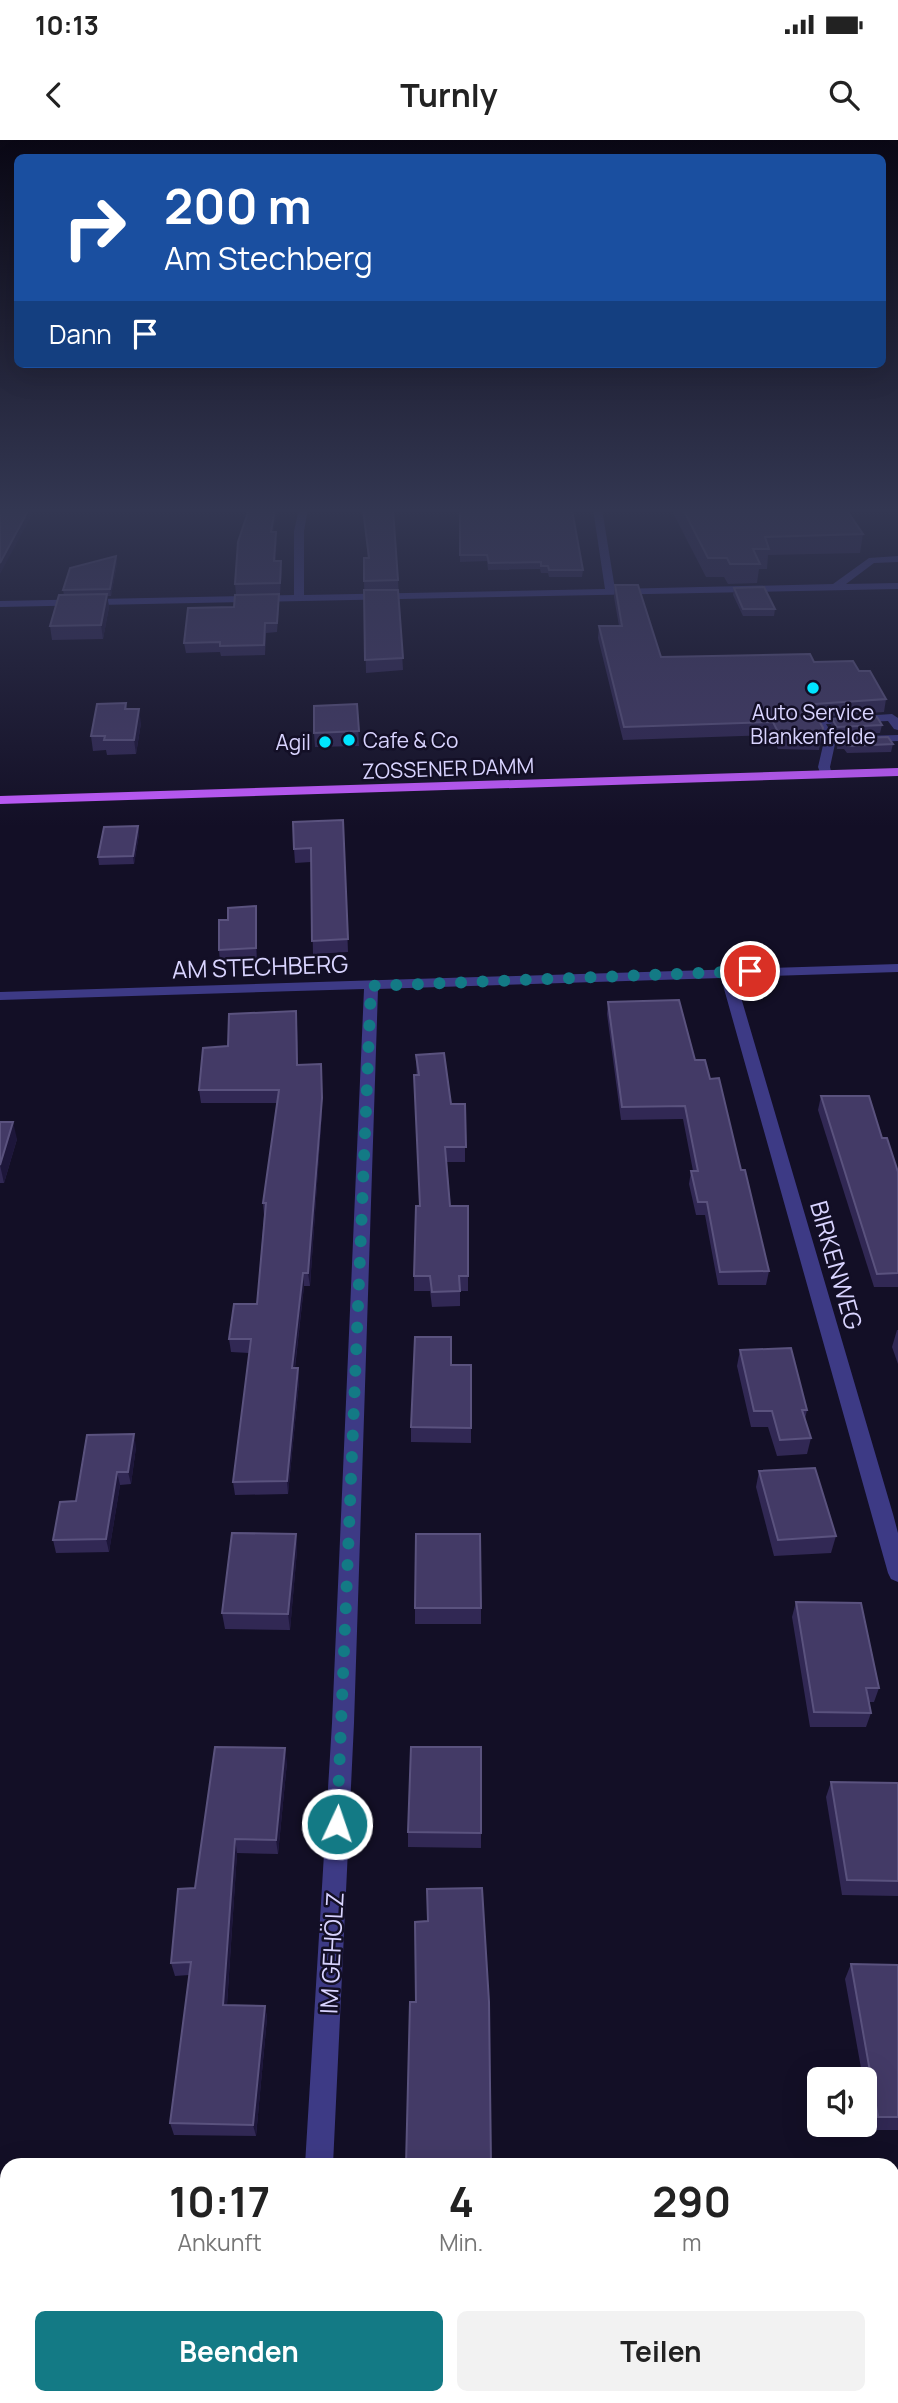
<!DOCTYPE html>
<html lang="de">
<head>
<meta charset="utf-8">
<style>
  :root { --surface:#fff; --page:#f2f2f2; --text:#222; --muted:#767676; --accent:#137a85 }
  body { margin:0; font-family:Manrope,sans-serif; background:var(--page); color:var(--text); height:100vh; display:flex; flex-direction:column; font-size:26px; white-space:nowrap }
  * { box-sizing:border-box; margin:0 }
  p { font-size:23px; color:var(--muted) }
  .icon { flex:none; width:38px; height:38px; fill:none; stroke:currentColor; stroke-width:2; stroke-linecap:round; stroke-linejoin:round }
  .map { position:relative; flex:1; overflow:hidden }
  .sheet { position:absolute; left:0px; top:2018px; width:900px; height:247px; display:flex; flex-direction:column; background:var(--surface); border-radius:21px 21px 0 0; box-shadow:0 7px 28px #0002 }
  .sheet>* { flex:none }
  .top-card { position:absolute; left:14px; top:14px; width:872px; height:214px; border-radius:10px; box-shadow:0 7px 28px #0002; background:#1a4fa0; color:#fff; overflow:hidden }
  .tools { position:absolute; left:807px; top:1927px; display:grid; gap:14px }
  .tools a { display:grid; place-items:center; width:70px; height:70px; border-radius:10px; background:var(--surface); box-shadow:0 7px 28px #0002; font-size:35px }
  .pin { position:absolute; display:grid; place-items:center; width:60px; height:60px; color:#fff; margin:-30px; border:4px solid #fff; border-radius:50%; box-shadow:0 2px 7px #0007 }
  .me { position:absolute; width:77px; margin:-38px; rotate:3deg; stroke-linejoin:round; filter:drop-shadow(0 0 5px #0008) }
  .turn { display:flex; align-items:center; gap:24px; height:147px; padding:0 35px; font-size:32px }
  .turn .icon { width:91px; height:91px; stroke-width:2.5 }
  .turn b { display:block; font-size:49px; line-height:60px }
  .then { display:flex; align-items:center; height:66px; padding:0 35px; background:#0003; gap:14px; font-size:26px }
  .eta { display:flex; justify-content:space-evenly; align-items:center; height:119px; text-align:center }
  .eta b { font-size:42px; font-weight:700; line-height:49px }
  .action { display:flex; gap:14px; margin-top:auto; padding:14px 35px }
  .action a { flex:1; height:80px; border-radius:10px; background:var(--accent); color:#fff; font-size:28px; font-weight:700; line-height:80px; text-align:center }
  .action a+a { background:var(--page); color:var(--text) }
  .status { display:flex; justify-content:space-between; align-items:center; height:49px; padding:0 35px; background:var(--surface); direction:ltr }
  .status svg { height:19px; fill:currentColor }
  header { display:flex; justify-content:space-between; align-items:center; height:91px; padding:0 35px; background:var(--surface); font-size:32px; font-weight:700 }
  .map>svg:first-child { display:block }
</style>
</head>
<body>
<div class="status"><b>10:13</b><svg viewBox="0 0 49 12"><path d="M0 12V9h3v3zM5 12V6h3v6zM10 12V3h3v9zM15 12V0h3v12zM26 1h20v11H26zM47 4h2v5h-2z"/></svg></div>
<header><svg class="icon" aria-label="back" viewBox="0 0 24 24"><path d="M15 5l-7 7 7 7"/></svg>Turnly<svg class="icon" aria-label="search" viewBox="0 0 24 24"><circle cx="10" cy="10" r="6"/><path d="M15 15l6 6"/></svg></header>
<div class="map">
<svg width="898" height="2263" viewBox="0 0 898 2263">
  <rect width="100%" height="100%" fill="#130f26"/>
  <!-- green -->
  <polygon fill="#12302f" points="892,2082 898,2082 898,2263 0,2263 0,2095 7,2095 7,2258 892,2258"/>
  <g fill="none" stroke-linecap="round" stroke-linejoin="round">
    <!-- minor -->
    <g fill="#3d3a85" fill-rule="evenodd">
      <polygon points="299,369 308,369 304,391 304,455 605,449 593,369 602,369 615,449 833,444 869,418 898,416 898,422 874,423 846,444 898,443 898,449 0,467 0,461 294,455 294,391"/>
      <polygon points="892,574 898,578 898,590 894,589 888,581 826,584 834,597 898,595 898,601 835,604 830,627 832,635 822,638 818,627 824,601 813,581 815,579"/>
      <polygon points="898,824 898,832 735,837 893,1374 898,1393 898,1442 891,1439 888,1433 721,838 378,849 354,1583 333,2025 305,2025 332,1583 364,849 0,860 0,852"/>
      <rect x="288" y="2258" width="30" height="5"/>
    </g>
    <!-- major -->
    <polygon fill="#c25bff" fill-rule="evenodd" points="898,628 898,636 0,664 0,656"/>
  </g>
  <!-- wall -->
  <g fill="#312854">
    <polygon points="249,369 278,369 273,392 276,392 276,421 282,430 280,453 236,454 235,444"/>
    <polygon points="363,369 398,440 403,530 366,533 364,441 368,418"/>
    <polygon points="460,369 583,430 582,437 549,437 548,433 541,433 540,429 488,430 487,421 460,422"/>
    <polygon points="671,369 846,369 863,394 860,413 768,415 767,429 759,429 757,443 728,444 724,437 706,437"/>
    <polygon points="116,416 117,423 111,456 107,456 109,467 103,499 52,500 50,486 64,455 63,450"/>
    <polygon points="615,445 661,517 814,522 859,531 886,559 884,572 817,577 823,588 819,610 778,609 771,595 623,600 598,498 599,486 619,486 614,457"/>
    <polygon points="734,448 775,469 774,476 743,476 733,455"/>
    <polygon points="279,454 279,464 277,492 266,493 265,515 221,516 220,512 186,513 184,503 234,467"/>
    <polygon points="126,563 127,569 141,583 136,614 107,615 106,610 93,611 91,596"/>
    <polygon points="357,564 359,606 315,607 314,593"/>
    <polygon points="832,579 882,585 880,593 835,594 831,586"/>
    <polygon points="838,599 893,604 891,612 847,613 844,609 837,609"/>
    <polygon points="343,680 348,812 313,814 311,722 295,723 294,709"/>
    <polygon points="138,686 139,694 134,724 99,725 98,717"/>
    <polygon points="257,780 257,822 220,824 219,810"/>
    <polygon points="608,862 695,920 710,939 741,1030 769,1131 766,1145 718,1145 705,1075 696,1075 689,1044 691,1031 693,1031 683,979 621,980 607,874"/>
    <polygon points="297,884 298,925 321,936 322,971 310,1146 304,1146 295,1228 298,1228 299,1242 288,1354 235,1355 233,1342 249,1213 231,1212 229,1199 257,1164 264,1076 263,1063 277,963 201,963 199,950 228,906"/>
    <polygon points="416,915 451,964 465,964 465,1022 447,1022 450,1066 468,1066 468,1151 460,1151 460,1166 432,1167 430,1151 414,1151 414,1136 420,1066"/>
    <polygon points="821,956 882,998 898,1032 898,1147 874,1147 818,970"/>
    <polygon points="0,982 17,999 4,1043 0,1043"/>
    <polygon points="897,1190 898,1190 898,1224 892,1207"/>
    <polygon points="740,1210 807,1270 805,1279 811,1298 807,1314 777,1316 768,1287 751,1287 737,1226"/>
    <polygon points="451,1225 471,1288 471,1303 411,1302 411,1287"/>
    <polygon points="136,1307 131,1344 120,1345 109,1412 56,1413 53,1400 76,1361"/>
    <polygon points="759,1331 836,1396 831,1413 774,1416 756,1347"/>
    <polygon points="296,1394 297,1410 290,1490 225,1489 222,1473"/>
    <polygon points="796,1462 879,1548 874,1562 869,1562 871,1573 866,1587 810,1587 792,1477"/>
    <rect x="415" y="1468" width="66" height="16"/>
    <polygon points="481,1607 481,1708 408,1707 408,1692"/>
    <polygon points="287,1622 278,1714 237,1713 227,1865 265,1866 267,1878 256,1996 174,1995 170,1983 189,1835 175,1836 171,1823 195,1748"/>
    <polygon points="831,1642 898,1643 898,1756 842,1755 826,1657"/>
    <polygon points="851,1824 898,1825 898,1990 871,1990 864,1950 864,1939 863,1939 845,1839"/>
  </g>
  <!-- shaded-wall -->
  <g fill="#1d163a">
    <polygon points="29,369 35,369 0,434 0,423"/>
    <polygon points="275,369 278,369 272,401 271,392"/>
    <polygon points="276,392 277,401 275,430 274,421"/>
    <polygon points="116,416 117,423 111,456 110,449"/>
    <polygon points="281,421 282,430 280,453 280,443"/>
    <polygon points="107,454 109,467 103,499 101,485"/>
    <polygon points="139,569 141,583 136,614 134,600"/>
    <polygon points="138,686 139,694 134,724 133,716"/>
    <polygon points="256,766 257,780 257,822 256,808"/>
    <polygon points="296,871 297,884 298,938 297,925"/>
    <polygon points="321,936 322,971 310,1146 308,1133"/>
    <polygon points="13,982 17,999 4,1043 0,1025"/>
    <polygon points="303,1133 304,1146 293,1242 292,1228"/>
    <polygon points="298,1228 299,1242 288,1354 287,1341"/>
    <polygon points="134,1294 136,1307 131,1344 128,1332"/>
    <polygon points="117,1332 120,1345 109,1412 106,1399"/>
    <polygon points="296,1394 297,1410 290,1490 288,1474"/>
    <polygon points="285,1608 287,1622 278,1714 276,1700"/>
    <polygon points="235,1699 237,1713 226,1878 223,1865"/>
    <polygon points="265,1866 267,1878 256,1996 253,1985"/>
  </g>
  <!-- building -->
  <g fill="#433a66" stroke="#5a527e" stroke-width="2">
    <polygon points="0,369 29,369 0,423"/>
    <polygon points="249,369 275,369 271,392 276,392 274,421 281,421 280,443 235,444 238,402"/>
    <polygon points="363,369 393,369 398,440 364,441 364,418 369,418"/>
    <polygon points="460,369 569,369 569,370 572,370 583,430 549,430 548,426 541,426 541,422 489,423 487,415 460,415"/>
    <polygon points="683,369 846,369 863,394 765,397 769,409 753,409 760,424 730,424 727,418 708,418"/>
    <polygon points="116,416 110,449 63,450 70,428"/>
    <polygon points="615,445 638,445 661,517 810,514 814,522 853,521 859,531 870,531 886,559 815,564 813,569 823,588 821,597 780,596 773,582 624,587 599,486 622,486"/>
    <polygon points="764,447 775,469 743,469 734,448"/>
    <polygon points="364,450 398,450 403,518 365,520"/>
    <polygon points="107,454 101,485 50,486 59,455"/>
    <polygon points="279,454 277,483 265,483 264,505 220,506 220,502 184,503 188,468 234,467 235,455"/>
    <polygon points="126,563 125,569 139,569 134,600 104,600 105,596 91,596 97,564"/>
    <polygon points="357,564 359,591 314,593 314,566"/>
    <polygon points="877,577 882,585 837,587 832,579"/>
    <polygon points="888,597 893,604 848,606 845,602 838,602 838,599"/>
    <polygon points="343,680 348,799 312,801 311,708 294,709 293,682"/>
    <polygon points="138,686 133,716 98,717 104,687"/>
    <polygon points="256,766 256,808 219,810 219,780 228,780 228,768"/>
    <polygon points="679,860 695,920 705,920 710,939 719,938 741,1030 745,1030 769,1131 720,1132 707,1062 698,1062 691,1031 698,1031 685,966 622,967 608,862"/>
    <polygon points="296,871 297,925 321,924 322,958 308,1133 303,1133 292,1228 298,1228 287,1341 233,1342 251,1199 229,1199 234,1164 257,1164 266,1063 263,1063 279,950 199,950 203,908 228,906 229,874"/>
    <polygon points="444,913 451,964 465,964 466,1007 445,1007 450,1066 468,1066 468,1136 459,1136 460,1151 432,1152 430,1136 414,1136 416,1066 420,1066 414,935 419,935 416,915"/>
    <polygon points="821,956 869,956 882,998 887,998 898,1032 898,1133 877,1134"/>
    <polygon points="0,982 13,982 0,1025"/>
    <polygon points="415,1197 451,1197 451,1225 471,1225 471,1288 411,1287"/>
    <polygon points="791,1208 807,1270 802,1270 811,1298 780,1300 772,1271 754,1271 740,1210"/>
    <polygon points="134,1294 128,1332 117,1332 106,1399 53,1400 60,1362 76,1361 87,1295"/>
    <polygon points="815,1328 836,1396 778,1400 759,1331"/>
    <polygon points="232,1393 296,1394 288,1474 222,1473"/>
    <polygon points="416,1394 480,1394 481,1468 415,1468"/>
    <polygon points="796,1462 861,1463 879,1548 866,1548 871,1573 814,1572"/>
    <polygon points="215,1607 285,1608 276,1700 235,1699 223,1865 265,1866 253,1985 170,1983 191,1822 171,1823 178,1749 195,1748"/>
    <polygon points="411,1607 481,1607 481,1693 408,1692"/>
    <polygon points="831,1642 898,1643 898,1741 847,1740"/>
    <polygon points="482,1748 489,1862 491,2025 406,2025 410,1862 416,1862 415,1782 428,1781 427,1749"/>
    <polygon points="851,1824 898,1825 898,1977 878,1977"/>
  </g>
  <!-- sky -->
  <linearGradient id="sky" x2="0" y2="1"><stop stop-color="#0a0815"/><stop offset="0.54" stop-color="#333752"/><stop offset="1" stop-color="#333752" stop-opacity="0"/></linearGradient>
  <rect width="898" height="686" fill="url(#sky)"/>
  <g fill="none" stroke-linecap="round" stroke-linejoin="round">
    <!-- route -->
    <polyline stroke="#137a85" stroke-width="12" stroke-dasharray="0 21.6" points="337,1684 371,846 750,831"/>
  </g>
  <!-- markers -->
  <g fill="#00e5ff" stroke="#130f26" stroke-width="2.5">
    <circle cx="813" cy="548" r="7"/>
    <circle cx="349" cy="600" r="7"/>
    <circle cx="325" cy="602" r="7"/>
  </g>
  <g text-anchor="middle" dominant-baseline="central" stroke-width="5" stroke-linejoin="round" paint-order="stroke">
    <!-- far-poi labels -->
    <g font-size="21" fill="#d9d4ff" stroke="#130f26">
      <text x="813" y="572">Auto Service<tspan x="813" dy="24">Blankenfelde</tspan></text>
      <text x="363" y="600" text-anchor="start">Cafe &amp; Co</text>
      <text x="311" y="602" text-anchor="end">Agil</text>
    </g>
    <!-- far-street labels -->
    <g font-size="21" fill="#d9d4ff" stroke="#130f26">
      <text transform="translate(448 628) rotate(-2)">ZOSSENER DAMM</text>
    </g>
    <!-- street labels -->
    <g font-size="24" fill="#d9d4ff" stroke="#130f26">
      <text transform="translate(260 826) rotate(-2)">AM STECHBERG</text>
      <text transform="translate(837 1125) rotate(74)">BIRKENWEG</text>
      <text transform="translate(331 1813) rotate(-87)">IM GEHÖLZ</text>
    </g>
  </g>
</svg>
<div class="tools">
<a><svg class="icon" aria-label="sound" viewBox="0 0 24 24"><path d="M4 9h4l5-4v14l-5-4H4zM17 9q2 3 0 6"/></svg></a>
</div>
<div class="pin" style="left:750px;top:831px;background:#d93025"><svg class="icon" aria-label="arrive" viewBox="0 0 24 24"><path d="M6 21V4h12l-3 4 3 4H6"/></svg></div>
<svg class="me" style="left:337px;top:1684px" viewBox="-20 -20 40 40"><circle r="17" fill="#137a85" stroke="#fff" stroke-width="3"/><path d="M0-11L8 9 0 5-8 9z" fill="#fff"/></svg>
<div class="top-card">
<div class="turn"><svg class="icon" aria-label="right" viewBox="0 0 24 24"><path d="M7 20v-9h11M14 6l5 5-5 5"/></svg><div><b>200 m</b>Am Stechberg</div></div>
<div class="then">Dann<svg class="icon" aria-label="arrive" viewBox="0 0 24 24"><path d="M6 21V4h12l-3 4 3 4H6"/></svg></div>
</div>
<section class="sheet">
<div class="eta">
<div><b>10:17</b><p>Ankunft</p></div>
<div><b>4</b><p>Min.</p></div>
<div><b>290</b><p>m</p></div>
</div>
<div class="action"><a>Beenden</a><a>Teilen</a></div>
</section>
</div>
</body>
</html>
